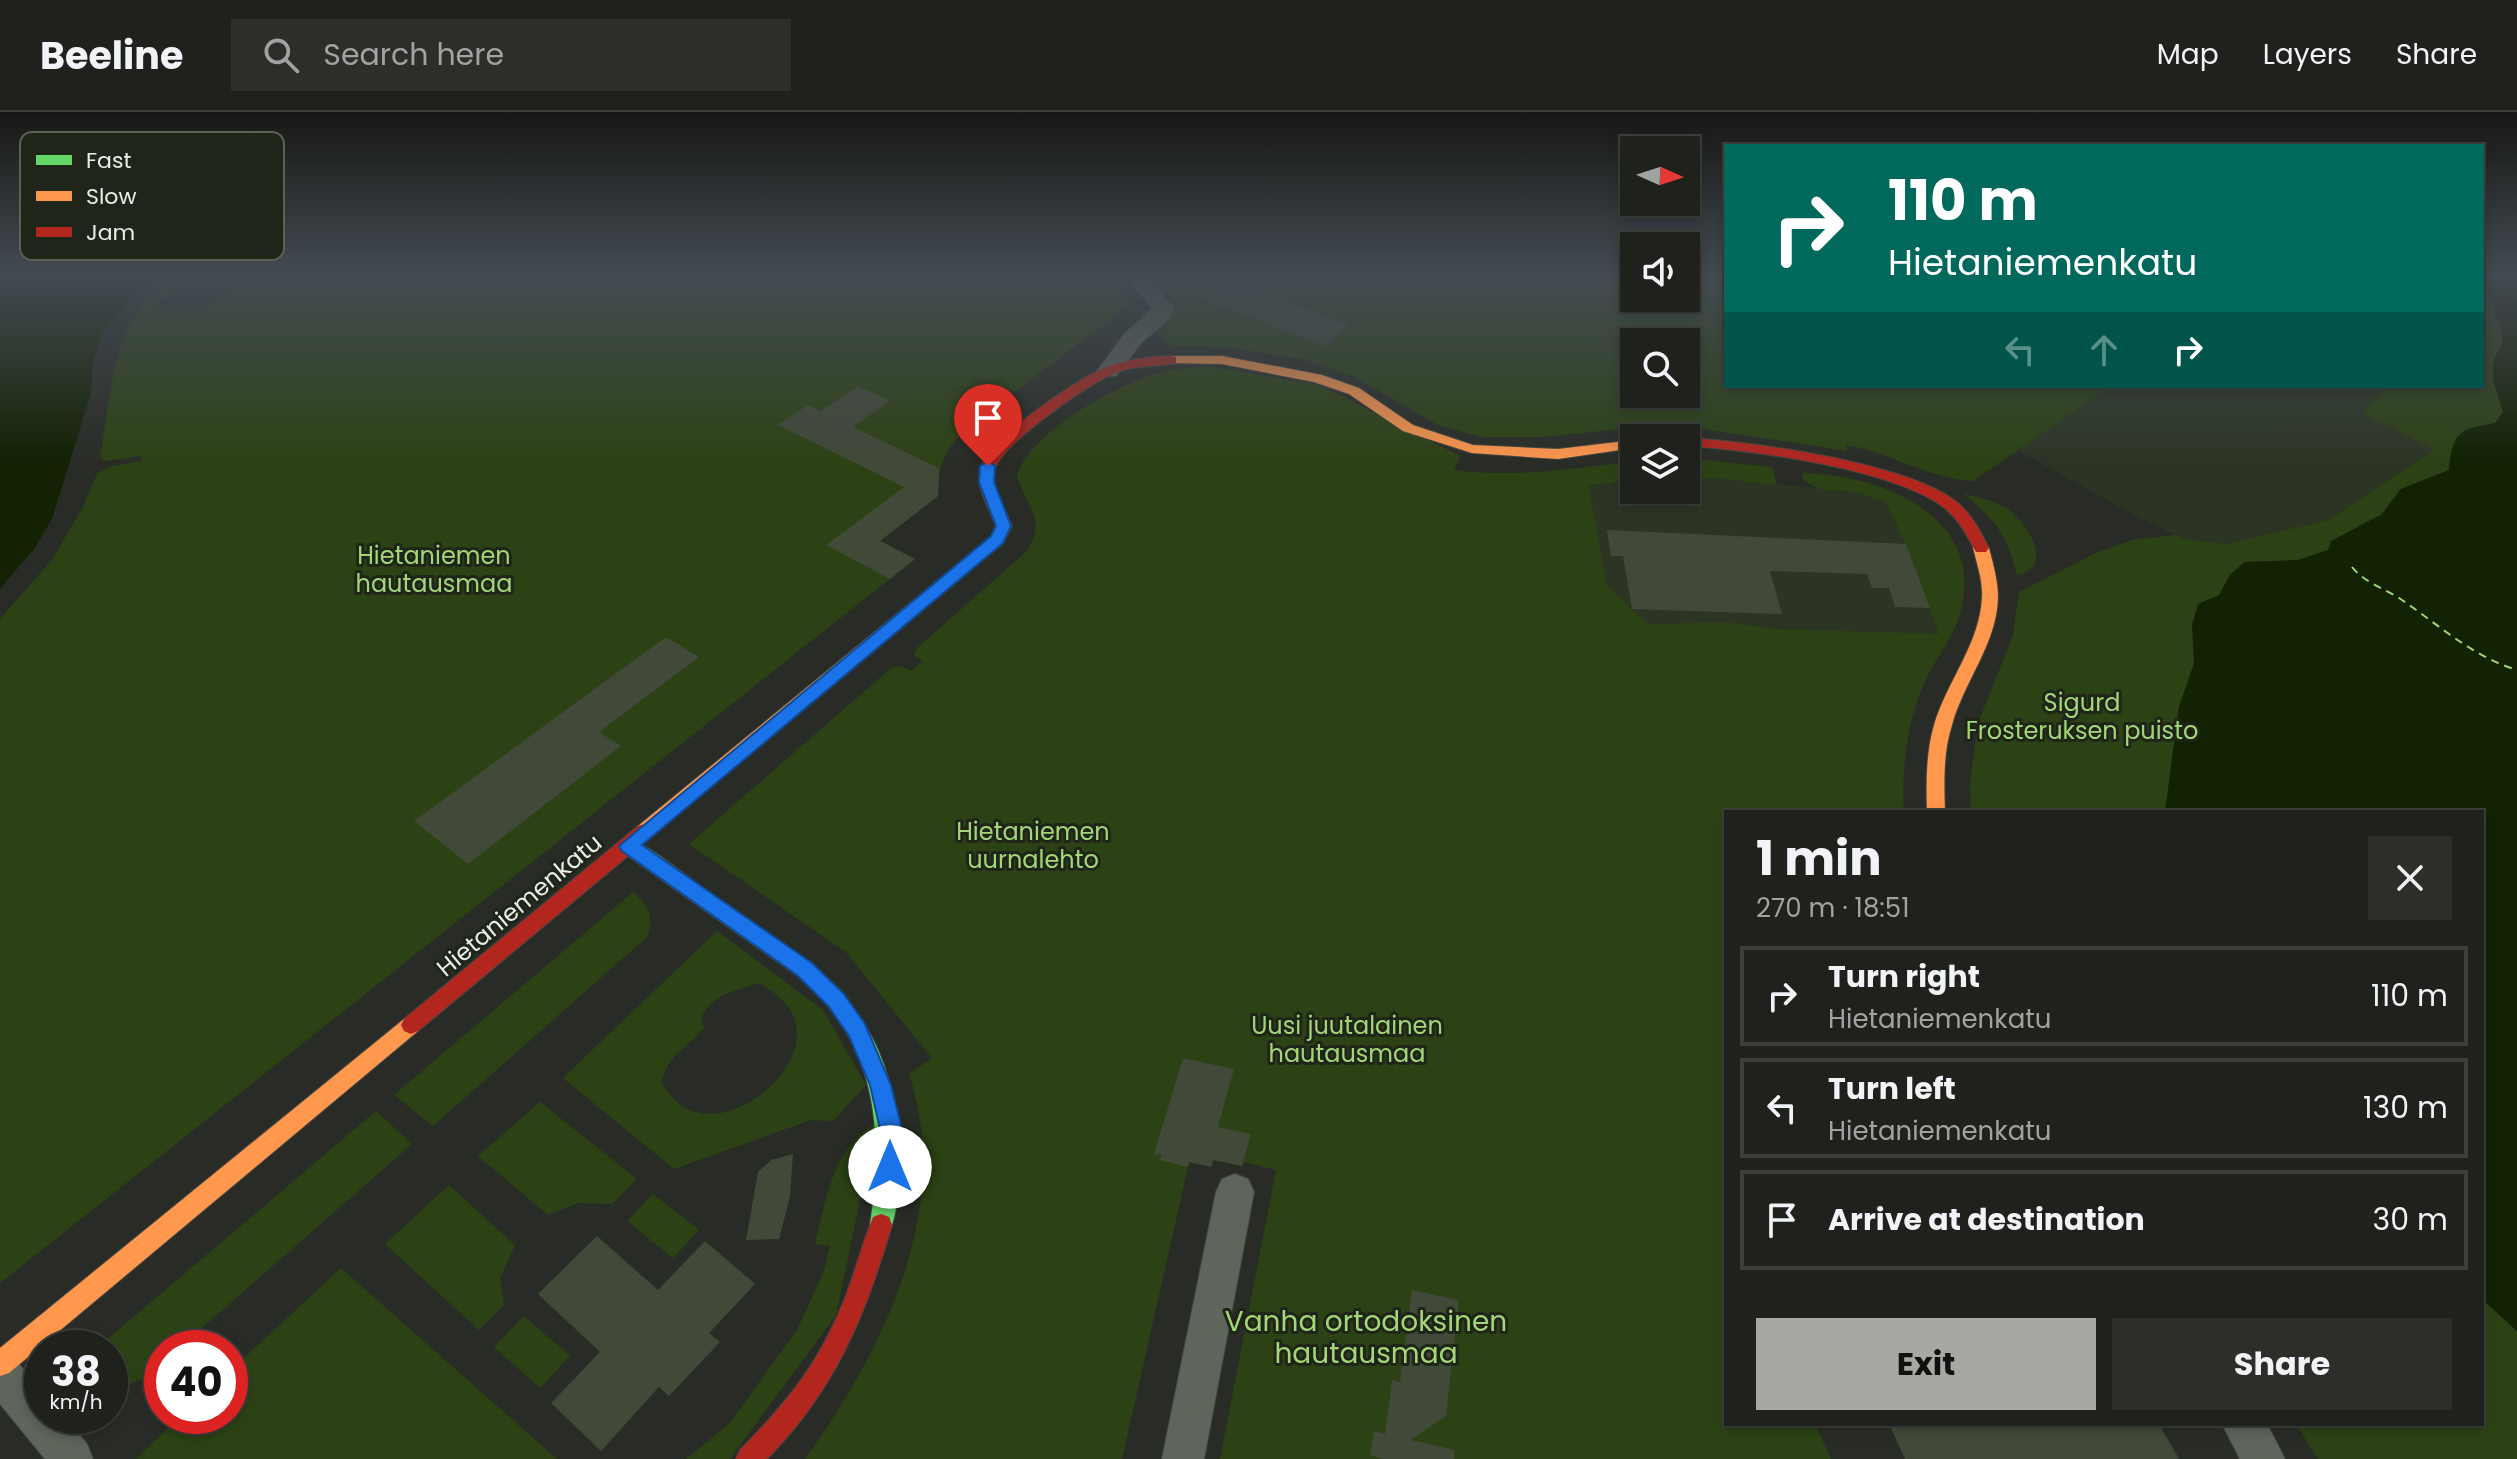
<!DOCTYPE html>
<html lang="en">
<head>
<meta charset="utf-8">
<style>
  :root { --surface:#1f211c; --page:#2c2e29; --text:#f1f3f6; --muted:#a1a3a3; --line:#3c3e3b; --accent:#a6a9a2 }
  body { margin:0; font-family:Poppins,sans-serif; background:var(--page); color:var(--text); height:100vh; display:flex; flex-direction:column; font-size:30px; white-space:nowrap }
  * { box-sizing:border-box; margin:0 }
  p { font-size:26px; color:var(--muted) }
  .icon { flex:none; width:44px; height:44px; fill:none; stroke:currentColor; stroke-width:2; stroke-linecap:round; stroke-linejoin:round }
  .map { position:relative; flex:1; overflow:hidden }
  .details { position:absolute; left:1724px; top:698px; width:760px; height:616px; display:flex; flex-direction:column; background:var(--surface); border-radius:0px; box-shadow:0 4px 12px #0003,0 0 0 2px var(--line) }
  .details>* { flex:none }
  .top-card { position:absolute; left:1724px; top:32px; width:760px; height:244px; border-radius:0px; box-shadow:0 4px 12px #0003,0 0 0 2px var(--line); background:#00695c; color:#fff; overflow:hidden }
  .needle { width:52px; rotate:93deg }
  .fabs { position:absolute; left:1620px; top:24px; display:grid; gap:16px }
  .fabs a { display:grid; place-items:center; width:80px; height:80px; border-radius:0px; background:var(--surface); box-shadow:0 4px 12px #0003,0 0 0 2px var(--line); font-size:40px }
  .speed { position:absolute; left:24px; top:1218px; display:flex; gap:16px; font-size:40px; font-weight:700; text-align:center }
  .speed>* { display:grid; place-content:center; width:104px; height:104px; border-radius:50%; background:var(--surface); box-shadow:0 4px 12px #0003,0 0 0 2px var(--line); line-height:1 }
  .speed small { font-size:20px; font-weight:400 }
  .speed .limit { border:12px solid #d22; background:#fff; color:#111 }
  .pin { position:absolute; display:grid; place-items:center; width:68px; height:68px; color:#fff; margin:-82px -34px; border-radius:50% 50% 50% 0; rotate:-45deg; box-shadow:0 0 8px #0007 }
  .pin .icon { rotate:45deg }
  .me { position:absolute; width:88px; margin:-44px; rotate:0deg; stroke-linejoin:round; filter:drop-shadow(0 0 6px #0008) }
  .turn { display:flex; align-items:center; gap:28px; height:168px; padding:0 32px; font-size:36px }
  .turn .icon { width:104px; height:104px; stroke-width:2.5 }
  .turn b { display:block; font-size:56px; line-height:68px }
  .lanes { display:flex; align-items:center; height:76px; padding:0 32px; background:#0003; justify-content:center; gap:40px; direction:ltr }
  .lanes .off { opacity:.35 }
  .round { display:grid; place-items:center; flex:none; width:84px; height:84px; border-radius:0px; background:var(--page) }
  .summary { display:flex; align-items:center; justify-content:space-between; height:136px; padding:0 32px }
  h1 { font-size:48px; font-weight:700; line-height:60px }
  .button { display:flex; gap:16px; margin-top:auto; padding:16px 32px }
  .button a { flex:1; height:92px; border-radius:0px; background:var(--accent); color:#111; font-size:32px; font-weight:700; line-height:92px; text-align:center }
  .button a+a { background:var(--page); color:var(--text) }
  ul { padding:0; list-style:none }
  li { display:flex; align-items:center; gap:24px; height:100px; margin:0 16px 12px; padding:0 16px; border:4px solid var(--line); border-radius:0px }
  li div { flex:1 }
  li b { display:block; font-size:30px }
  li em { font-style:normal }
  header { display:flex; align-items:center; gap:48px; box-sizing:border-box; height:112px; padding:0 40px; background:var(--surface); border-bottom:2px solid var(--line) }
  header strong { font-size:38px }
  nav { display:flex; gap:44px; margin-inline-start:auto; font-size:28px }
  .search { width:560px; height:72px; background:var(--page); display:flex; align-items:center; gap:20px; box-sizing:border-box; padding:0 28px; border-radius:0px; color:var(--muted); font-size:30px }
  .map>svg:first-child { display:block }
</style>
</head>
<body>
<header>
<strong>Beeline</strong>
<div class="search"><svg class="icon" aria-label="search" viewBox="0 0 24 24"><circle cx="10" cy="10" r="6"/><path d="M15 15l6 6"/></svg>Search here</div>
<nav><a>Map</a><a>Layers</a><a>Share</a></nav>
</header>
<div class="map">
<svg width="2517" height="1347" viewBox="0 0 2517 1347">
  <rect width="100%" height="100%" fill="#292c26"/>
  <!-- built -->
  <g fill="#2c3524">
    <polygon points="2111,274 2387,274 2362,301 2435,337 2328,408 2227,432 2184,427 2132,402 2018,338"/>
    <polygon points="1686,366 1717,366 1856,380 1886,391 1906,432 1940,523 1774,517 1726,510 1648,512 1606,472 1589,373 1634,369 1634,378 1686,378"/>
  </g>
  <!-- green -->
  <g fill="#2c4214" fill-rule="evenodd">
    <path d="M171,164H185L158,193L157,198L204,199L248,164H1106L1131,192L973,311C945,336 939,346 938,384L880,428L915,447L0,1171V507L51,449L83,395L97,362L109,355L142,349L140,344L105,349L100,345C108,302 111,251 130,212C140,193 156,179 171,164Z"/>
    <path d="M1150,164H1634V186H1686V164H1726V274H2111L1973,369C1929,367 1890,340 1846,333L1847,339L1685,314H1648L1544,325H1482L1440,314L1353,264L1303,247L1225,235L1171,234L1157,221L1173,203L1172,189ZM1634,230H1686V282H1634Z"/>
    <polygon points="2482,183 2494,192 2494,204 2501,214 2503,229 2492,266 2503,300 2495,311 2465,317 2450,348 2449,358 2401,377 2381,403 2359,413 2328,438 2298,448 2245,450 2230,463 2219,483 2179,595 2165,700 1971,700 1970,671 1978,611 2013,524 2019,480 2096,441 2132,428 2175,423 2184,427 2227,432 2328,408 2434,338 2362,301 2387,274 2482,274"/>
    <path d="M1207,254L1319,273L1460,344L1454,358C1515,366 1573,357 1634,349V369L1589,373L1606,472L1648,512L1727,510L1774,517L1939,522L1906,432L1886,391L1856,380L1818,377L1802,367L1803,361C1883,363 1990,406 1959,505C1952,528 1935,547 1925,569C1907,609 1901,657 1904,700H1726V1312H1815L1831,1347H1220L1276,1058L1244,1050L1242,1054L1214,1048L1211,1055L1190,1050L1188,1055L1122,1347H805C883,1239 954,1097 909,962L932,946L846,840L689,732L882,564L892,556L902,554L911,559L923,549L914,543L916,537L1026,440C1049,408 1025,395 1017,363C1031,321 1112,275 1153,263C1170,257 1188,256 1207,254Z"/>
    <polygon points="1686,346 1772,355 1777,373 1717,366 1686,366"/>
    <path d="M1964,382C1978,385 1994,389 2006,396C2026,409 2057,455 2017,463C2007,421 1996,410 1964,382Z"/>
    <path d="M633,780C649,795 654,803 648,824L433,1014L394,983Z"/>
    <path d="M717,819L823,898L866,973L833,1009L811,1008L674,1057L563,966ZM760,871C774,880 793,894 796,912C807,962 728,1024 682,994C674,989 667,978 661,971C668,942 686,937 704,916L701,906C713,882 735,878 760,871Z"/>
    <polygon points="540,990 637,1067 612,1092 578,1091 548,1103 478,1044"/>
    <path d="M376,999L412,1032L179,1236H162V1251C145,1266 132,1274 110,1277V1236H97Z"/>
    <path d="M876,1011L836,1203L730,1347H686L730,1311L797,1218L824,1159L830,1134L815,1132C826,1089 833,1033 876,1011Z"/>
    <polygon points="449,1073 515,1133 500,1167 504,1193 479,1218 385,1132"/>
    <polygon points="653,1082 699,1118 673,1146 627,1109"/>
    <polygon points="341,1156 557,1347 136,1347 181,1304 230,1304 230,1259"/>
    <polygon points="2482,1187 2517,1219 2517,1347 2318,1347 2296,1312 2482,1312"/>
    <polygon points="524,1204 570,1244 540,1276 494,1235"/>
  </g>
  <!-- water -->
  <g fill="#122203">
    <polygon points="0,164 152,164 104,218 93,248 91,281 52,407 34,437 0,477"/>
    <path d="M2482,164H2517V1219L2482,1187V700H2165L2179,595L2194,551L2192,513L2198,492L2219,483L2230,463L2245,450L2298,448L2328,438L2331,429L2381,403L2401,377L2449,358C2452,320 2459,318 2495,311L2503,300C2498,282 2489,264 2495,245C2497,239 2503,236 2503,228C2503,216 2495,205 2494,192L2482,183Z"/>
  </g>
  <g fill="none" stroke-linecap="round" stroke-linejoin="round">
    <!-- ferry -->
    <path stroke="#a1d474" stroke-width="2" stroke-dasharray="8 6" stroke-linecap="butt" d="M2352,455C2364,470 2383,476 2399,486C2438,512 2471,544 2517,558"/>
  </g>
  <!-- building -->
  <g fill="#414939">
    <polygon points="1226,166 1349,213 1326,234 1200,186"/>
    <polygon points="858,274 890,289 853,315 939,356 938,384 880,429 915,447 890,467 826,433 904,375 778,313 808,293 821,299"/>
    <polygon points="1607,418 1906,432 1930,496 1895,495 1889,476 1872,476 1867,462 1770,459 1782,502 1632,497 1623,444 1611,444"/>
    <polygon points="666,525 699,545 599,620 621,634 468,752 414,709"/>
    <polygon points="1183,946 1234,957 1218,1015 1251,1022 1242,1054 1213,1048 1211,1055 1189,1050 1188,1055 1160,1048 1162,1043 1154,1042"/>
    <polygon points="793,1042 790,1084 779,1127 746,1128 758,1060 771,1048"/>
    <polygon points="597,1124 658,1178 705,1129 755,1172 709,1221 720,1230 669,1284 659,1275 601,1339 551,1291 600,1240 538,1182"/>
    <polygon points="1412,1178 1459,1188 1446,1304 1411,1328 1455,1338 1454,1347 1382,1347 1370,1343 1374,1319 1385,1322 1392,1268 1400,1270"/>
    <polygon points="1889,1312 2159,1312 2179,1347 1905,1347"/>
  </g>
  <g fill="none" stroke-linecap="round" stroke-linejoin="round">
    <!-- street casing -->
    <g stroke="#444642" stroke-width="2">
      <g id="street">
        <polygon points="1127,164 1148,164 1174,196 1170,206 1141,231 1116,264 1100,264 1097,259 1125,221 1152,197"/>
        <polygon points="1235,1062 1248,1067 1254,1080 1204,1347 1162,1347 1216,1080 1222,1067"/>
        <polygon points="0,1240 14,1246 42,1279 42,1304 63,1304 87,1332 93,1347 45,1347 0,1292"/>
        <polygon points="2222,1312 2267,1312 2285,1347 2240,1347"/>
      </g>
    </g>
    <!-- fast casing -->
    <g stroke="#444642" stroke-width="2">
      <path id="fast" d="M628,726C652,735 691,768 714,784C818,855 894,897 898,1036C899,1063 900,1096 889,1121L881,1124L873,1121L870,1113C884,1018 877,930 799,865L621,739L619,734L621,729Z"/>
    </g>
    <!-- slow casing -->
    <g stroke="#444642" stroke-width="2">
      <g id="slow">
        <polygon points="1171,244 1222,244 1322,263 1359,276 1413,313 1473,333 1558,337 1634,328 1634,336 1558,347 1472,341 1403,319 1349,282 1314,270 1222,252 1166,251 1166,245"/>
        <path d="M1981,431L1989,436C1993,452 1998,468 1998,485C1997,532 1964,569 1952,613C1943,641 1944,671 1945,700H1927C1926,671 1926,641 1934,613C1947,569 1980,532 1982,485C1983,469 1977,452 1973,436Z"/>
        <polygon points="888,512 896,518 894,522 652,724 638,724 636,719 638,714 882,514"/>
        <polygon points="411,904 418,907 421,913 418,919 9,1261 0,1264 0,1236 404,907"/>
      </g>
    </g>
    <!-- jam casing -->
    <g stroke="#444642" stroke-width="2">
      <g id="jam">
        <path d="M1171,244L1176,245V251C1156,255 1135,253 1115,261C1089,271 1005,330 995,356C989,374 1005,398 1012,414L1003,431L894,522H882L880,518L882,514L992,424L996,414C990,397 974,374 981,355C992,325 1075,268 1104,256C1125,248 1149,244 1171,244Z"/>
        <path d="M1684,326H1686C1750,329 1910,351 1958,391C1973,404 1980,419 1989,436L1986,440H1976C1967,424 1961,411 1948,399C1903,358 1748,337 1686,334Z"/>
        <polygon points="645,712 652,714 654,719 652,724 418,919 411,922 404,919 401,913 404,907 638,714"/>
        <path d="M881,1102L889,1105L892,1113C865,1205 835,1278 767,1347H736L740,1338C791,1286 820,1250 847,1181C856,1156 863,1130 873,1105Z"/>
      </g>
    </g>
    <!-- street -->
    <use href="#street" fill="#5f655b" fill-rule="evenodd"/>
    <!-- fast -->
    <use href="#fast" fill="#63d668" fill-rule="evenodd"/>
    <!-- slow -->
    <use href="#slow" fill="#ff974d" fill-rule="evenodd"/>
    <!-- jam -->
    <use href="#jam" fill="#b3261e" fill-rule="evenodd"/>
  </g>
  <!-- sky -->
  <linearGradient id="sky" x2="0" y2="1"><stop stop-color="#171815"/><stop offset="0.46" stop-color="#434b52"/><stop offset="1" stop-color="#434b52" stop-opacity="0"/></linearGradient>
  <rect width="2517" height="353" fill="url(#sky)"/>
  <!-- route -->
  <polygon fill="#1a73e8" stroke="#114b97" stroke-width="2" points="988,349 995,354 994,370 1011,414 1003,431 642,733 812,851 844,882 865,912 891,973 902,1017 902,1055 898,1063 890,1066 883,1063 879,1055 880,1017 870,973 849,924 829,895 797,863 622,739 619,734 991,424 996,414 979,370 980,354"/>
  <g text-anchor="middle" dominant-baseline="central" stroke-width="6" stroke-linejoin="round" paint-order="stroke">
    <!-- park labels -->
    <g font-size="24" fill="#a4d677" stroke="#1f2519">
      <text x="434" y="443">Hietaniemen<tspan x="434" dy="28">hautausmaa</tspan></text>
      <text x="2082" y="590">Sigurd<tspan x="2082" dy="28">Frosteruksen puisto</tspan></text>
      <text x="1033" y="719">Hietaniemen<tspan x="1033" dy="28">uurnalehto</tspan></text>
      <text x="1347" y="913">Uusi juutalainen<tspan x="1347" dy="28">hautausmaa</tspan></text>
    </g>
    <!-- street labels -->
    <g font-size="24" fill="#e9ede5" stroke="#1f2519">
      <text transform="translate(519 793) rotate(-40)">Hietaniemenkatu</text>
    </g>
    <!-- near-park labels -->
    <g font-size="28" fill="#a4d677" stroke="#1f2519">
      <text x="1366" y="1209">Vanha ortodoksinen<tspan x="1366" dy="32">hautausmaa</tspan></text>
    </g>
  </g>
  <!-- legend -->
  <rect x="20" y="20" width="264" height="128" rx="12" fill="#1f2519" stroke="#5c6156" stroke-width="2"/>
  <rect x="36" y="43" width="36" height="10" fill="#63d668"/>
  <rect x="36" y="79" width="36" height="10" fill="#ff974d"/>
  <rect x="36" y="115" width="36" height="10" fill="#b3261e"/>
  <g font-size="22" fill="#e9ede5">
    <text x="86" y="56">Fast</text>
    <text x="86" y="92">Slow</text>
    <text x="86" y="128">Jam</text>
  </g>
</svg>
<div class="fabs">
<a><svg class="needle" viewBox="-14 -14 28 28"><path d="M0-13l5 13h-10z" fill="#e53935"/><path d="M0 13l5-13h-10z" fill="#a1a3a3"/></svg></a>
<a><svg class="icon" aria-label="sound" viewBox="0 0 24 24"><path d="M4 9h4l5-4v14l-5-4H4zM17 9q2 3 0 6"/></svg></a>
<a><svg class="icon" aria-label="search" viewBox="0 0 24 24"><circle cx="10" cy="10" r="6"/><path d="M15 15l6 6"/></svg></a>
<a><svg class="icon" aria-label="layers" viewBox="0 0 24 24"><path d="M12 4l9 5-9 5-9-5zM3 14l9 5 9-5"/></svg></a>
</div>
<div class="speed"><div>38<small>km/h</small></div><div class="limit">40</div></div>
<div class="pin" style="left:988px;top:354px;background:#d93025"><svg class="icon" aria-label="arrive" viewBox="0 0 24 24"><path d="M6 21V4h12l-3 4 3 4H6"/></svg></div>
<svg class="me" style="left:890px;top:1055px" viewBox="-20 -20 40 40"><circle r="19" fill="#fff"/><path d="M0-13L10 11 0 6-10 11z" fill="#1a73e8"/></svg>
<div class="top-card">
<div class="turn"><svg class="icon" aria-label="right" viewBox="0 0 24 24"><path d="M7 20v-9h11M14 6l5 5-5 5"/></svg><div><b>110 m</b>Hietaniemenkatu</div></div>
<div class="lanes"><svg class="icon off" aria-label="left" viewBox="0 0 24 24"><path d="M17 20v-9H6M10 6l-5 5 5 5"/></svg><svg class="icon off" aria-label="ahead" viewBox="0 0 24 24"><path d="M12 20V5M6 11l6-6 6 6"/></svg><svg class="icon" aria-label="right" viewBox="0 0 24 24"><path d="M7 20v-9h11M14 6l5 5-5 5"/></svg></div>
</div>
<section class="details">
<div class="summary"><div><h1>1 min</h1><p>270 m · 18:51</p></div><a class="round"><svg class="icon" aria-label="close" viewBox="0 0 24 24"><path d="M6 6l12 12M18 6L6 18"/></svg></a></div>
<ul>
<li><svg class="icon" aria-label="right" viewBox="0 0 24 24"><path d="M7 20v-9h11M14 6l5 5-5 5"/></svg><div><b>Turn right</b><p>Hietaniemenkatu</p></div><em>110 m</em></li>
<li><svg class="icon" aria-label="left" viewBox="0 0 24 24"><path d="M17 20v-9H6M10 6l-5 5 5 5"/></svg><div><b>Turn left</b><p>Hietaniemenkatu</p></div><em>130 m</em></li>
<li><svg class="icon" aria-label="arrive" viewBox="0 0 24 24"><path d="M6 21V4h12l-3 4 3 4H6"/></svg><div><b>Arrive at destination</b></div><em>30 m</em></li>
</ul>
<div class="button"><a>Exit</a><a>Share</a></div>
</section>
</div>
</body>
</html>
